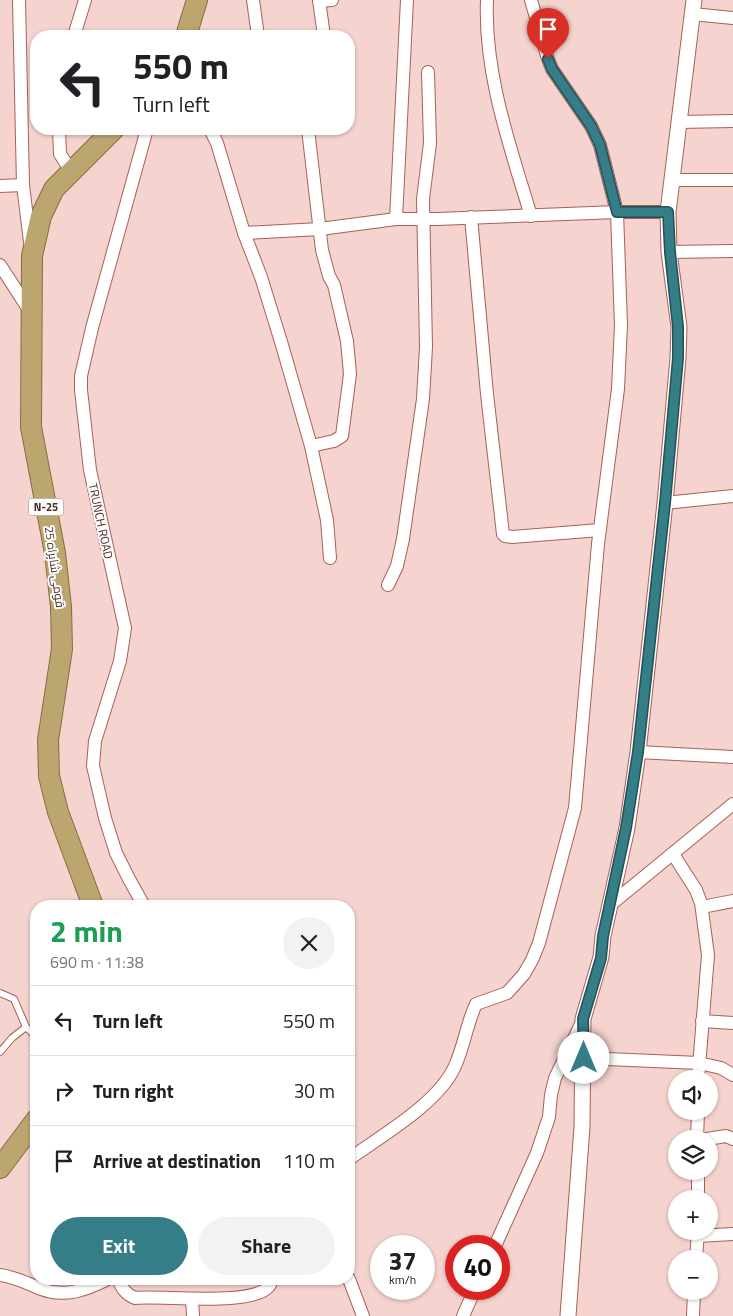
<!DOCTYPE html>
<html lang="en">
<head>
<meta charset="utf-8">
<style>
  :root { --surface:#fff; --page:#f2f2f2; --text:#202124; --muted:#757577; --line:#e0e0e0; --accent:#357d87 }
  body { margin:0; font-family:"Titillium Web",Cairo,sans-serif; background:var(--page); color:var(--text); height:100vh; display:flex; flex-direction:column; font-size:19px; white-space:nowrap }
  * { box-sizing:border-box; margin:0 }
  p { font-size:16px; color:var(--muted) }
  .icon { flex:none; width:28px; height:28px; fill:none; stroke:currentColor; stroke-width:2; stroke-linecap:round; stroke-linejoin:round }
  .map { position:relative; flex:1; overflow:hidden }
  .side { position:absolute; left:30px; top:900px; width:325px; height:385px; display:flex; flex-direction:column; background:var(--surface); border-radius:20px; box-shadow:0 1px 4px #0004 }
  .side>* { flex:none }
  .hud { position:absolute; left:30px; top:30px; width:325px; height:105px; border-radius:20px; box-shadow:0 1px 4px #0004; background:#fff; color:var(--text); overflow:hidden }
  .controls { position:absolute; left:668px; top:1070px; display:grid; gap:10px }
  .controls a { display:grid; place-items:center; width:50px; height:50px; border-radius:50%; background:var(--surface); box-shadow:0 1px 4px #0004; font-size:25px }
  .speed { position:absolute; left:370px; top:1235px; display:flex; gap:10px; font-size:25px; font-weight:700; text-align:center }
  .speed>* { display:grid; place-content:center; width:65px; height:65px; border-radius:50%; background:var(--surface); box-shadow:0 1px 4px #0004; line-height:1 }
  .speed small { font-size:12px; font-weight:400 }
  .speed .limit { border:8px solid #d22; background:#fff; color:#111 }
  .pin { position:absolute; display:grid; place-items:center; width:42px; height:42px; color:#fff; margin:-51px -21px; border-radius:50% 50% 50% 0; rotate:-45deg; box-shadow:0 0 5px #0007 }
  .pin .icon { rotate:45deg }
  .me { position:absolute; width:55px; margin:-28px; rotate:0deg; stroke-linejoin:round; filter:drop-shadow(0 0 4px #0008) }
  .turn { display:flex; align-items:center; gap:18px; height:105px; padding:0 20px; font-size:22px }
  .turn .icon { width:65px; height:65px; stroke-width:2.5 }
  .turn b { display:block; font-size:35px; line-height:42px }
  .round { display:grid; place-items:center; flex:none; width:52px; height:52px; border-radius:26px; background:var(--page) }
  .summary { display:flex; align-items:center; justify-content:space-between; height:85px; padding:0 20px }
  h1 { font-size:30px; font-weight:700; line-height:38px; color:#1e9e55 }
  .primary-button { display:flex; gap:10px; margin-top:auto; padding:10px 20px }
  .primary-button a { flex:1; height:58px; border-radius:30px; background:var(--accent); color:#fff; font-size:20px; font-weight:700; line-height:58px; text-align:center }
  .primary-button a+a { background:var(--page); color:var(--text) }
  ul { padding:0; list-style:none }
  li { display:flex; align-items:center; gap:15px; height:70px; padding:0 20px; border-top:1px solid var(--line) }
  li div { flex:1 }
  li b { display:block; font-size:19px }
  li em { font-style:normal }
  .map>svg:first-child { display:block }
</style>
</head>
<body>
<div class="map">
<svg width="733" height="1316" viewBox="0 0 733 1316">
  <rect width="100%" height="100%" fill="#f5d3ce"/>
  <g fill="none" stroke-linecap="round" stroke-linejoin="round">
    <!-- service casing -->
    <g stroke="#aa5f56" stroke-width="8">
      <g id="service">
        <polyline points="0,993 14,999 26,1027 36,1037"/>
        <polyline points="0,1052 12,1038 26,1027"/>
      </g>
    </g>
    <!-- minor casing -->
    <g stroke="#aa5f56" stroke-width="14">
      <g id="minor">
        <polyline points="19,0 23,185 30,242"/>
        <polyline points="253,0 258,36"/>
        <polyline points="319,0 324,36"/>
        <path d="M487,0C484,74 510,146 531,216"/>
        <polyline points="319,1 332,0"/>
        <polyline points="692,14 733,18"/>
        <polyline points="74,36 85,0"/>
        <polyline points="678,122 733,121"/>
        <polyline points="59,129 60,154 71,171"/>
        <polyline points="210,129 217,143 244,233 261,277 282,345 311,446 327,520 330,558"/>
        <polyline points="308,129 322,250 329,276 334,285 347,341 350,374 342,436 334,441 311,446"/>
        <polyline points="672,180 733,180"/>
        <polyline points="0,186 23,185"/>
        <polyline points="471,217 487,394 503,534 505,536 512,537 600,530"/>
        <polyline points="396,219 407,0"/>
        <polyline points="244,233 320,229 396,219 437,219 617,212 668,212"/>
        <polyline points="669,252 733,251"/>
        <polyline points="0,265 31,313"/>
        <polyline points="665,503 733,496"/>
        <polyline points="388,585 397,566 403,539 423,399 426,347 423,199 430,143 428,72"/>
        <polyline points="638,752 733,757"/>
        <polyline points="673,854 696,890 701,903 708,955 698,1079"/>
        <polyline points="610,905 733,804"/>
        <polyline points="144,906 129,879 116,853 105,818 93,766 95,741 120,661 125,628 90,470 81,390 81,376 92,328 147,129"/>
        <polyline points="702,907 733,901"/>
        <polyline points="702,1021 733,1023"/>
        <polyline points="584,1058 699,1063 721,1068 733,1075"/>
        <polyline points="697,1139 698,1111"/>
        <polyline points="707,1139 726,1136 733,1139"/>
        <path d="M349,1159C381,1136 439,1103 455,1066C464,1046 467,1023 476,1004L507,993L524,974L532,960L539,943L575,808L598,544L618,389L621,325L617,212L600,145L591,126L552,69L548,59L531,0"/>
        <polyline points="698,1171 698,1199"/>
        <polyline points="698,1236 733,1234"/>
        <polyline points="495,1246 537,1153 549,1117 551,1095 555,1078 582,1022"/>
        <polyline points="696,1259 698,1231"/>
        <path d="M0,1275C15,1277 27,1283 41,1289C65,1298 86,1290 108,1279"/>
        <path d="M118,1279C122,1288 125,1294 135,1298C161,1295 254,1307 269,1286C271,1284 271,1281 272,1279"/>
        <polyline points="349,1279 363,1316"/>
        <polyline points="192,1299 193,1316"/>
        <polyline points="463,1316 475,1289"/>
        <polyline points="693,1316 694,1291"/>
      </g>
    </g>
    <!-- tertiary casing -->
    <g stroke="#aa5f56" stroke-width="17">
      <polyline id="tertiary" points="568,1316 582,1127 583,1019 601,957 603,936 627,828 638,752 665,503 678,358 679,327 669,252 668,212 694,0"/>
    </g>
    <!-- trunk casing -->
    <g stroke="#896c3f" stroke-width="22">
      <g id="trunk">
        <polyline points="186,36 197,0"/>
        <polyline points="93,906 58,812 49,776 48,740 62,649 61,607 55,553 31,427 32,256 41,216 54,189 114,129"/>
        <polyline points="0,1168 36,1120"/>
      </g>
    </g>
    <!-- service -->
    <use href="#service" stroke="#fff" stroke-width="6"/>
    <!-- minor -->
    <use href="#minor" stroke="#fff" stroke-width="12"/>
    <!-- tertiary -->
    <use href="#tertiary" stroke="#fff" stroke-width="15"/>
    <!-- trunk -->
    <use href="#trunk" stroke="#bba670" stroke-width="20"/>
  </g>
  <g fill="none" stroke-linecap="round" stroke-linejoin="round">
    <!-- route casing -->
    <g stroke="#225158" stroke-width="12">
      <polyline id="route" points="548,59 552,69 591,126 600,145 617,212 668,212 670,252 678,327 678,358 665,503 638,752 626,828 603,936 601,958 583,1019 584,1058"/>
    </g>
    <!-- route -->
    <use href="#route" stroke="#357d87" stroke-width="9"/>
  </g>
  <g text-anchor="middle" dominant-baseline="central" stroke-width="4" stroke-linejoin="round" paint-order="stroke">
    <!-- shield labels -->
    <rect fill="#fdfdfd" stroke="#806966" stroke-width="1" x="28.5" y="498.5" width="35" height="17" rx="4"/>
    <g font-size="11" font-weight="bold" fill="#4b2a26">
      <text x="46" y="507">N-25</text>
    </g>
    <!-- street labels -->
    <g font-size="12" fill="#4b2a26" stroke="#fdfdfd">
      <text transform="translate(101 521) rotate(78)">TRUNCH ROAD</text>
      <text transform="translate(55 567) rotate(82)">قومی شاہراہ 25</text>
    </g>
  </g>
</svg>
<div class="controls">
<a><svg class="icon" aria-label="sound" viewBox="0 0 24 24"><path d="M4 9h4l5-4v14l-5-4H4zM17 9q2 3 0 6"/></svg></a>
<a><svg class="icon" aria-label="layers" viewBox="0 0 24 24"><path d="M12 4l9 5-9 5-9-5zM3 14l9 5 9-5"/></svg></a>
<a>+</a>
<a>−</a>
</div>
<div class="speed"><div>37<small>km/h</small></div><div class="limit">40</div></div>
<div class="pin" style="left:548px;top:59px;background:#d93025"><svg class="icon" aria-label="arrive" viewBox="0 0 24 24"><path d="M6 21V4h12l-3 4 3 4H6"/></svg></div>
<svg class="me" style="left:584px;top:1058px" viewBox="-20 -20 40 40"><circle r="19" fill="#fff"/><path d="M0-13L10 11 0 6-10 11z" fill="#357d87"/></svg>
<div class="hud">
<div class="turn"><svg class="icon" aria-label="left" viewBox="0 0 24 24"><path d="M17 20v-9H6M10 6l-5 5 5 5"/></svg><div><b>550 m</b>Turn left</div></div>
</div>
<section class="side">
<div class="summary"><div><h1>2 min</h1><p>690 m · 11:38</p></div><a class="round"><svg class="icon" aria-label="close" viewBox="0 0 24 24"><path d="M6 6l12 12M18 6L6 18"/></svg></a></div>
<ul>
<li><svg class="icon" aria-label="left" viewBox="0 0 24 24"><path d="M17 20v-9H6M10 6l-5 5 5 5"/></svg><div><b>Turn left</b></div><em>550 m</em></li>
<li><svg class="icon" aria-label="right" viewBox="0 0 24 24"><path d="M7 20v-9h11M14 6l5 5-5 5"/></svg><div><b>Turn right</b></div><em>30 m</em></li>
<li><svg class="icon" aria-label="arrive" viewBox="0 0 24 24"><path d="M6 21V4h12l-3 4 3 4H6"/></svg><div><b>Arrive at destination</b></div><em>110 m</em></li>
</ul>
<div class="primary-button"><a>Exit</a><a>Share</a></div>
</section>
</div>
</body>
</html>
